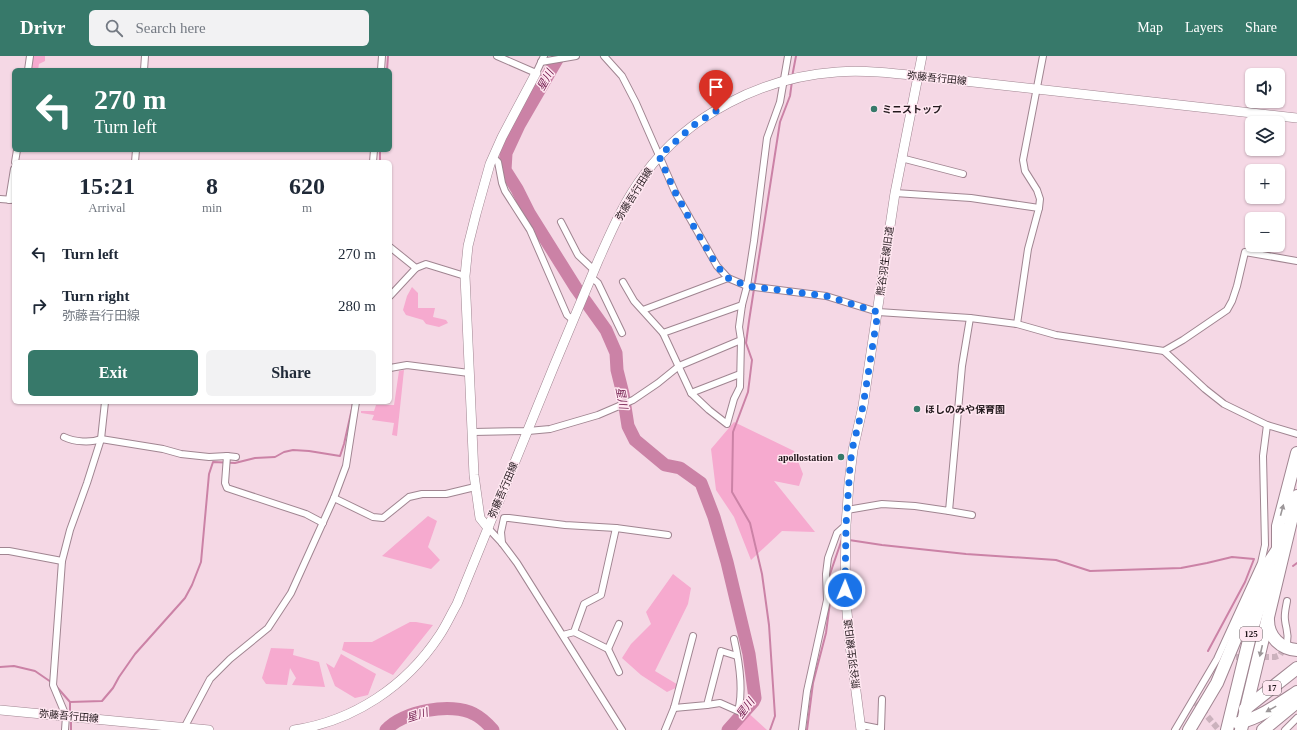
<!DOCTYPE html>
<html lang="en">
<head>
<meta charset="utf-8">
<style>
  :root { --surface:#fff; --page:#f2f2f3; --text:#1f2937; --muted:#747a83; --accent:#37796a }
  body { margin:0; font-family:"Times New Roman","Noto Sans JP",serif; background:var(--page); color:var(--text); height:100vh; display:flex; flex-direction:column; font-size:15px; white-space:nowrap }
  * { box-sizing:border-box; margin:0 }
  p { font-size:13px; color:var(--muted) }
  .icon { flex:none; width:22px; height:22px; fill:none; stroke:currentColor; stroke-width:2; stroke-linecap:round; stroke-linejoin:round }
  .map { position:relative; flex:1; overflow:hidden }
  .drawer { position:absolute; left:12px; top:104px; width:380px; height:244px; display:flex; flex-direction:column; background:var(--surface); border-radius:6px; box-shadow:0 1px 3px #0004 }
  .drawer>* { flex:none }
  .top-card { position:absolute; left:12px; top:12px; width:380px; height:84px; border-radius:6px; box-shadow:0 1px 3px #0004; background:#37796a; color:#fff; overflow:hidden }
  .buttons { position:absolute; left:1245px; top:12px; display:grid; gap:8px }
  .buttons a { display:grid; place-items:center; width:40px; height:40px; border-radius:6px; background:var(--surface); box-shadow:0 1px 3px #0004; font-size:20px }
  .pin { position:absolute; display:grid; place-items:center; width:34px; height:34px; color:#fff; margin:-41px -17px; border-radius:50% 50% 50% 0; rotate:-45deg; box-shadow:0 0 4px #0007 }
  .pin .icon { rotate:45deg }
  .me { position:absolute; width:44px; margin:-22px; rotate:1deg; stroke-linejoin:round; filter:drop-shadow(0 0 3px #0008) }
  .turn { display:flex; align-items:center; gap:14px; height:84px; padding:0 16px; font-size:18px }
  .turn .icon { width:52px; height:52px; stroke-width:2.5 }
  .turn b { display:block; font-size:28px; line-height:34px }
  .eta { display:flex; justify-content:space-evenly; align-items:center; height:68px; text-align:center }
  .eta b { font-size:24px; font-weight:600; line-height:28px }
  .button { display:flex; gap:8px; margin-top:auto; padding:8px 16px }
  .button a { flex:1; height:46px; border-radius:6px; background:var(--accent); color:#fff; font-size:16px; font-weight:600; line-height:46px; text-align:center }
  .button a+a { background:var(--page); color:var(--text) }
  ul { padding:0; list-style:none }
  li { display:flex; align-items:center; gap:12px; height:52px; padding:0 16px }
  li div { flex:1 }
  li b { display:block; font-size:15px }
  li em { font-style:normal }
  header { display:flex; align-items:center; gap:24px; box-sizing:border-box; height:56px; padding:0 20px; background:var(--accent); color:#fff }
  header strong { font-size:19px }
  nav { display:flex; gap:22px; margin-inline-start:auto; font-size:14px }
  .search { width:280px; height:36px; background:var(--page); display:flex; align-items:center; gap:10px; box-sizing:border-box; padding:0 14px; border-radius:6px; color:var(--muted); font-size:15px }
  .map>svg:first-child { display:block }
</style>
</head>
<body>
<header>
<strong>Drivr</strong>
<div class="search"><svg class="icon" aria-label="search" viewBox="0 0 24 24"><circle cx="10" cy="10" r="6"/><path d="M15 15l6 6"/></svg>Search here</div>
<nav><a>Map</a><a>Layers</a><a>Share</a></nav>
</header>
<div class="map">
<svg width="1297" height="674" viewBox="0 0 1297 674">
  <rect width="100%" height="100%" fill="#f5d8e5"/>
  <!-- green -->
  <g fill="#f6aacf">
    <polygon points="32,0 45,0 45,5 39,8 38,14 32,14"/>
    <polygon points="412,231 418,237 418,252 435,252 433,261 446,264 448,267 439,271 426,268 423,264 406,259 403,254 407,240"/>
    <polygon points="404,314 397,380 392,379 394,367 372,364 374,359 361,357 361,355 374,355 376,349 394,349 399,315"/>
    <polygon points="734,366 794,395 803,418 799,430 774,425 815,476 782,475 751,504 734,461 716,434 711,393"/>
    <polygon points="428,460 437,465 428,491 440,504 431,513 382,500"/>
    <polygon points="673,518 691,532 688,548 655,615 680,630 667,636 641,619 622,602 631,588 651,568 646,556"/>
    <polygon points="410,566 416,566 433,569 393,619 342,594 344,586 372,586"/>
    <polygon points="271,592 294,593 293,599 319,606 325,631 292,629 296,622 290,612 287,629 266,628 262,622"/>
    <polygon points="341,598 376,618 368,639 355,642 335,630 326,607 334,612"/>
    <polygon points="745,654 767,674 728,674"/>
  </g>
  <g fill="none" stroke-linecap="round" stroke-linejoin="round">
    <!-- stream -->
    <g stroke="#cb82a6" stroke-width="2">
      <polyline points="387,14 388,0"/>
      <polyline points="792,21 796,0"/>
      <polyline points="380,106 380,94"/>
      <polyline points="849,484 882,489 966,498 1056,504 1090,515 1181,512 1207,507 1232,501 1254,503 1245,526 1208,595"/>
      <polyline points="1293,510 1297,507"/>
      <polyline points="0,611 14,610 35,615 51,626"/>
      <polyline points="56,630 70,646 70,659"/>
      <polyline points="70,646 102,645 113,632 119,621 135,598 185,542 192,529 201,506 209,418 213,406 235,407 255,402 275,401 284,396 293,394 309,395 340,400 344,388 353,348"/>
      <polyline points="71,663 71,674"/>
      <polyline points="770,674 775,660 769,569 762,518 750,467 732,436 733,376 748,336 752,304 746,287 749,265 780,66 790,40 792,25"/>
      <polyline points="807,674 813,627 826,577 830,546 830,518 842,483"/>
    </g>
    <!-- river -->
    <g stroke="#cb82a6" stroke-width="13">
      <polyline points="559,0 519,69 506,97 505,114 517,133 529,157 576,232 606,274 616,297 617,314 623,338 628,370 635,384 665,409 680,412 701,427 714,461 727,506 749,598 755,642 753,646 728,674"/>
      <path d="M386,674C402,655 452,646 474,658C482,662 487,667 493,674"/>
    </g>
    <!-- street-tunnel -->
    <g stroke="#cbb2bd" stroke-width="6" stroke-dasharray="6 3" stroke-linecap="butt">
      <polyline points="1227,601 1275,601 1280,599 1286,589"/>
      <polyline points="1196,647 1219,674"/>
    </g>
    <!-- street casing -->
    <g stroke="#a08591" stroke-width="8">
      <g id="street">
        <polyline points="497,0 536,17 544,0"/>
        <polyline points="604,0 622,20 636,47 675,136 717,210 728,222 747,230 826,240 878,256 970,262 1017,268 1056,279 1164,295 1205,333 1224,348 1267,369 1297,378"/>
        <polyline points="541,6 576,0"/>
        <polyline points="28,14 30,0"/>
        <polyline points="144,14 145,0"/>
        <polyline points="381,14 382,0"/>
        <polyline points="493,101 498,106 502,127 505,135 530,174 567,259 573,264"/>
        <polyline points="901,102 963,118"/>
        <polyline points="15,106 17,94"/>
        <polyline points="135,106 136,94"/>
        <polyline points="373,106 374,94"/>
        <polyline points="895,137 971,142 1039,152"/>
        <polyline points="0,143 14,144"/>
        <polyline points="9,144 14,113"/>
        <polyline points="561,166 578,199 594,214"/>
        <polyline points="390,191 416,212"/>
        <polyline points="591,221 598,227 622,277"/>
        <polyline points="623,226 634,245 663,277"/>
        <polyline points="390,240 416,212 426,208 465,220"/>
        <polyline points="643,254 728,222"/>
        <polyline points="1017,268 1028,193 1039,152 1040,143 1037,134 1025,115 1023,104 1043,0"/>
        <polyline points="741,284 740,331 734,343 727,368 709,354 691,337 663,277 742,249"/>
        <polyline points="1164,295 1183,284 1227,254 1232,245 1237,230 1245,196 1297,205"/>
        <polyline points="390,312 407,309 469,317"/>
        <polyline points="691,337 740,318"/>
        <polyline points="473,376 528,375 550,373 598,359 633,344 658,327 679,310 741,284 739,271 742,249 747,230 754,185 767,82 780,46 788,0"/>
        <path d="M64,381C74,386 91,387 101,383L163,393L181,398L209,401L227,400L236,401"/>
        <polyline points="227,400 225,427 227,432 306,458 323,467"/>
        <polyline points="334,442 373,461 383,462 409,441 422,438 446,438 475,431"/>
        <polyline points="847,454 882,448 915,450 949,455 962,310 970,262"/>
        <polyline points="949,455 972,459"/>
        <polyline points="488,472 502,487 517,507 622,674"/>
        <polyline points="502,487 501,476 504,462 509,462 565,469 616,472 668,479"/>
        <polyline points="0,495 9,495 62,505"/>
        <polyline points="574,576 608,593 619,616"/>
        <polyline points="563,579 574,576 584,548 601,539 616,472"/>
        <path d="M1287,587C1289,576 1286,574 1285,564C1284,558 1286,551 1287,545"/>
        <polyline points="608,593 619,568"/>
        <path d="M707,649L720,647L738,655C744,633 739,605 734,583"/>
        <polyline points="674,652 707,649 721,595 737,600"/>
        <polyline points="861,669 881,673 882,643"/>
        <polyline points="65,674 66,660 53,629 62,505 70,474 87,427 101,383 105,346"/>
        <polyline points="183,674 210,623 230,603 268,572 291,537 334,442 346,410 356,346"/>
        <polyline points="665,674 674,652 693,580"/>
        <polyline points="802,674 807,635 827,544 826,518 828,502 837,477 846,469"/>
        <polyline points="1175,674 1217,603 1261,507 1265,489 1263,400 1267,369"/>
        <polyline points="1285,674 1297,662"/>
      </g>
    </g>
    <!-- secondary casing -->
    <g stroke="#a08591" stroke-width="10">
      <g id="secondary">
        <polyline points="488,472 480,462 474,419 465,220 468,190 476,158 490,108 502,81 536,17"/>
        <polyline points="0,654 209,674"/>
        <path d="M294,674C354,665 406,630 439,580C446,570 451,558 457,548C489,468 522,389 554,310C569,275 583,240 598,205C611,176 624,145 644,119C688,59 762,21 837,16C864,14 892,17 919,20L1297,62"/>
        <polyline points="861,674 850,589 845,534 846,469 849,427 853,394 863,350 895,137 922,0"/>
      </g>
    </g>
    <!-- highway casing -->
    <g stroke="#a08591" stroke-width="14">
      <g id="highway">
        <polyline points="1278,493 1278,470 1297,397"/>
        <path d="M1268,564C1268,581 1281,593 1297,594"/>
        <polyline points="1245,653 1297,612"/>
        <path d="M1238,667C1260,662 1279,648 1297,636"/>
        <polyline points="1189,674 1217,627 1264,514 1278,493"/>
        <polyline points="1227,674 1251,576 1271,513"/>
        <polyline points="1241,674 1297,440"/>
        <polyline points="1263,674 1297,646"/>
      </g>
    </g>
    <!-- street -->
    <use href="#street" stroke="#fff" stroke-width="6"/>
    <!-- secondary -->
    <use href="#secondary" stroke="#fff" stroke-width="9"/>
    <!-- highway -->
    <use href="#highway" stroke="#fff" stroke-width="12"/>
  </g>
  <!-- one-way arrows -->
  <defs><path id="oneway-solid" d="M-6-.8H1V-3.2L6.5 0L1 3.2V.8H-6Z"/></defs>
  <g fill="#9c9799">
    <use href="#oneway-solid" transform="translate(1282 454) rotate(-75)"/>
    <use href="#oneway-solid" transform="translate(1261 595) rotate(103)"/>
    <use href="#oneway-solid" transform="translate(1271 653) rotate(151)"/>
  </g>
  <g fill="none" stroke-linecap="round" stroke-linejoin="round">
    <!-- route -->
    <polyline stroke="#1a73e8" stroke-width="7" stroke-dasharray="0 12.6" points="716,55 694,69 659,100 675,136 694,171 717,210 728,222 747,230 826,240 878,256 863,350 852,394 850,411 846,469 845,534"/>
  </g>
  <!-- markers -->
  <g fill="#37796a" stroke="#ffe7f1" stroke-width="1.5">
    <circle cx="874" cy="53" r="4"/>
    <circle cx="917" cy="353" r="4"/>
    <circle cx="841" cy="401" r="4"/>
  </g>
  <g text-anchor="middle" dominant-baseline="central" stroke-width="3" stroke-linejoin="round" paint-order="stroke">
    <!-- shield labels -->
    <g fill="#ffe7f1" stroke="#64565c" stroke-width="1">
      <rect x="1240" y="571" width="22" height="14" rx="3"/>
      <rect x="1263" y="625" width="18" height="14" rx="3"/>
    </g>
    <g font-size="9" font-weight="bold" fill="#22181c">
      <text x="1251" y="578">125</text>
      <text x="1272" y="632">17</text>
    </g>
    <!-- street labels -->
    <g font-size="10" fill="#22181c" stroke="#ffe7f1">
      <text transform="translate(937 22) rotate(6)">弥藤吾行田線</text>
      <text transform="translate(634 138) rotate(-58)">弥藤吾行田線</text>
      <text transform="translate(885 205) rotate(-82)">熊谷羽生線旧道</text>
      <text transform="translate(503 434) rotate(-67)">弥藤吾行田線</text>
      <text transform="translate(852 598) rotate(-97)">熊谷羽生線旧道</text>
      <text transform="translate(69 660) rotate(5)">弥藤吾行田線</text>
    </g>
    <!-- poi labels -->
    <g font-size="10" font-weight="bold" fill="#22181c" stroke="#ffe7f1" text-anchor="start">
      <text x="882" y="53">ミニストップ</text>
      <text x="925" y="353">ほしのみや保育園</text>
      <text x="833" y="401" text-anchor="end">apollostation</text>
    </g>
    <!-- water labels -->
    <g font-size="11" font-style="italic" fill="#762152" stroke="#ffe7f1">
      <text transform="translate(545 24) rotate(-61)">星川</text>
      <text transform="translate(622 342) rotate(79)">星川</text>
      <text transform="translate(745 652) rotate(-53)">星川</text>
      <text transform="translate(417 659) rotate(-17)">星川</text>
    </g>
  </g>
</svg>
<div class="buttons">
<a><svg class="icon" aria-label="sound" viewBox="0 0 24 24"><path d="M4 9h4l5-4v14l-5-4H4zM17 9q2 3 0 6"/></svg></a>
<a><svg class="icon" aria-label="layers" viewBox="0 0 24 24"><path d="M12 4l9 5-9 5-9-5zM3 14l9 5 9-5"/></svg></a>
<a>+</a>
<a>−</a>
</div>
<div class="pin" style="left:716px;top:55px;background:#d93025"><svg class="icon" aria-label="arrive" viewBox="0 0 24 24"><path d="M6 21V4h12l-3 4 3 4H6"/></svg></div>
<svg class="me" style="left:845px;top:534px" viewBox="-20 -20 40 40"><circle r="17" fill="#1a73e8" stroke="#fff" stroke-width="3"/><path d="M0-11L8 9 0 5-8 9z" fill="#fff"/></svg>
<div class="top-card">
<div class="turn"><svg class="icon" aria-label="left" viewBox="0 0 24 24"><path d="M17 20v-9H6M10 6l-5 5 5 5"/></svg><div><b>270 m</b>Turn left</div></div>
</div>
<section class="drawer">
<div class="eta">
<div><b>15:21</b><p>Arrival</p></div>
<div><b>8</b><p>min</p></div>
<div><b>620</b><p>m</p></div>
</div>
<ul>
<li><svg class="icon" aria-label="left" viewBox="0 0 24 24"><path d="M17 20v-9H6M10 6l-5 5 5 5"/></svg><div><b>Turn left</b></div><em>270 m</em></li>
<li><svg class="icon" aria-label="right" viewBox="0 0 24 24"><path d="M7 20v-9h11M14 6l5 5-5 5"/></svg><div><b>Turn right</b><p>弥藤吾行田線</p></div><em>280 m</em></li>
</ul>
<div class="button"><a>Exit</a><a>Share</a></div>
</section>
</div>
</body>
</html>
